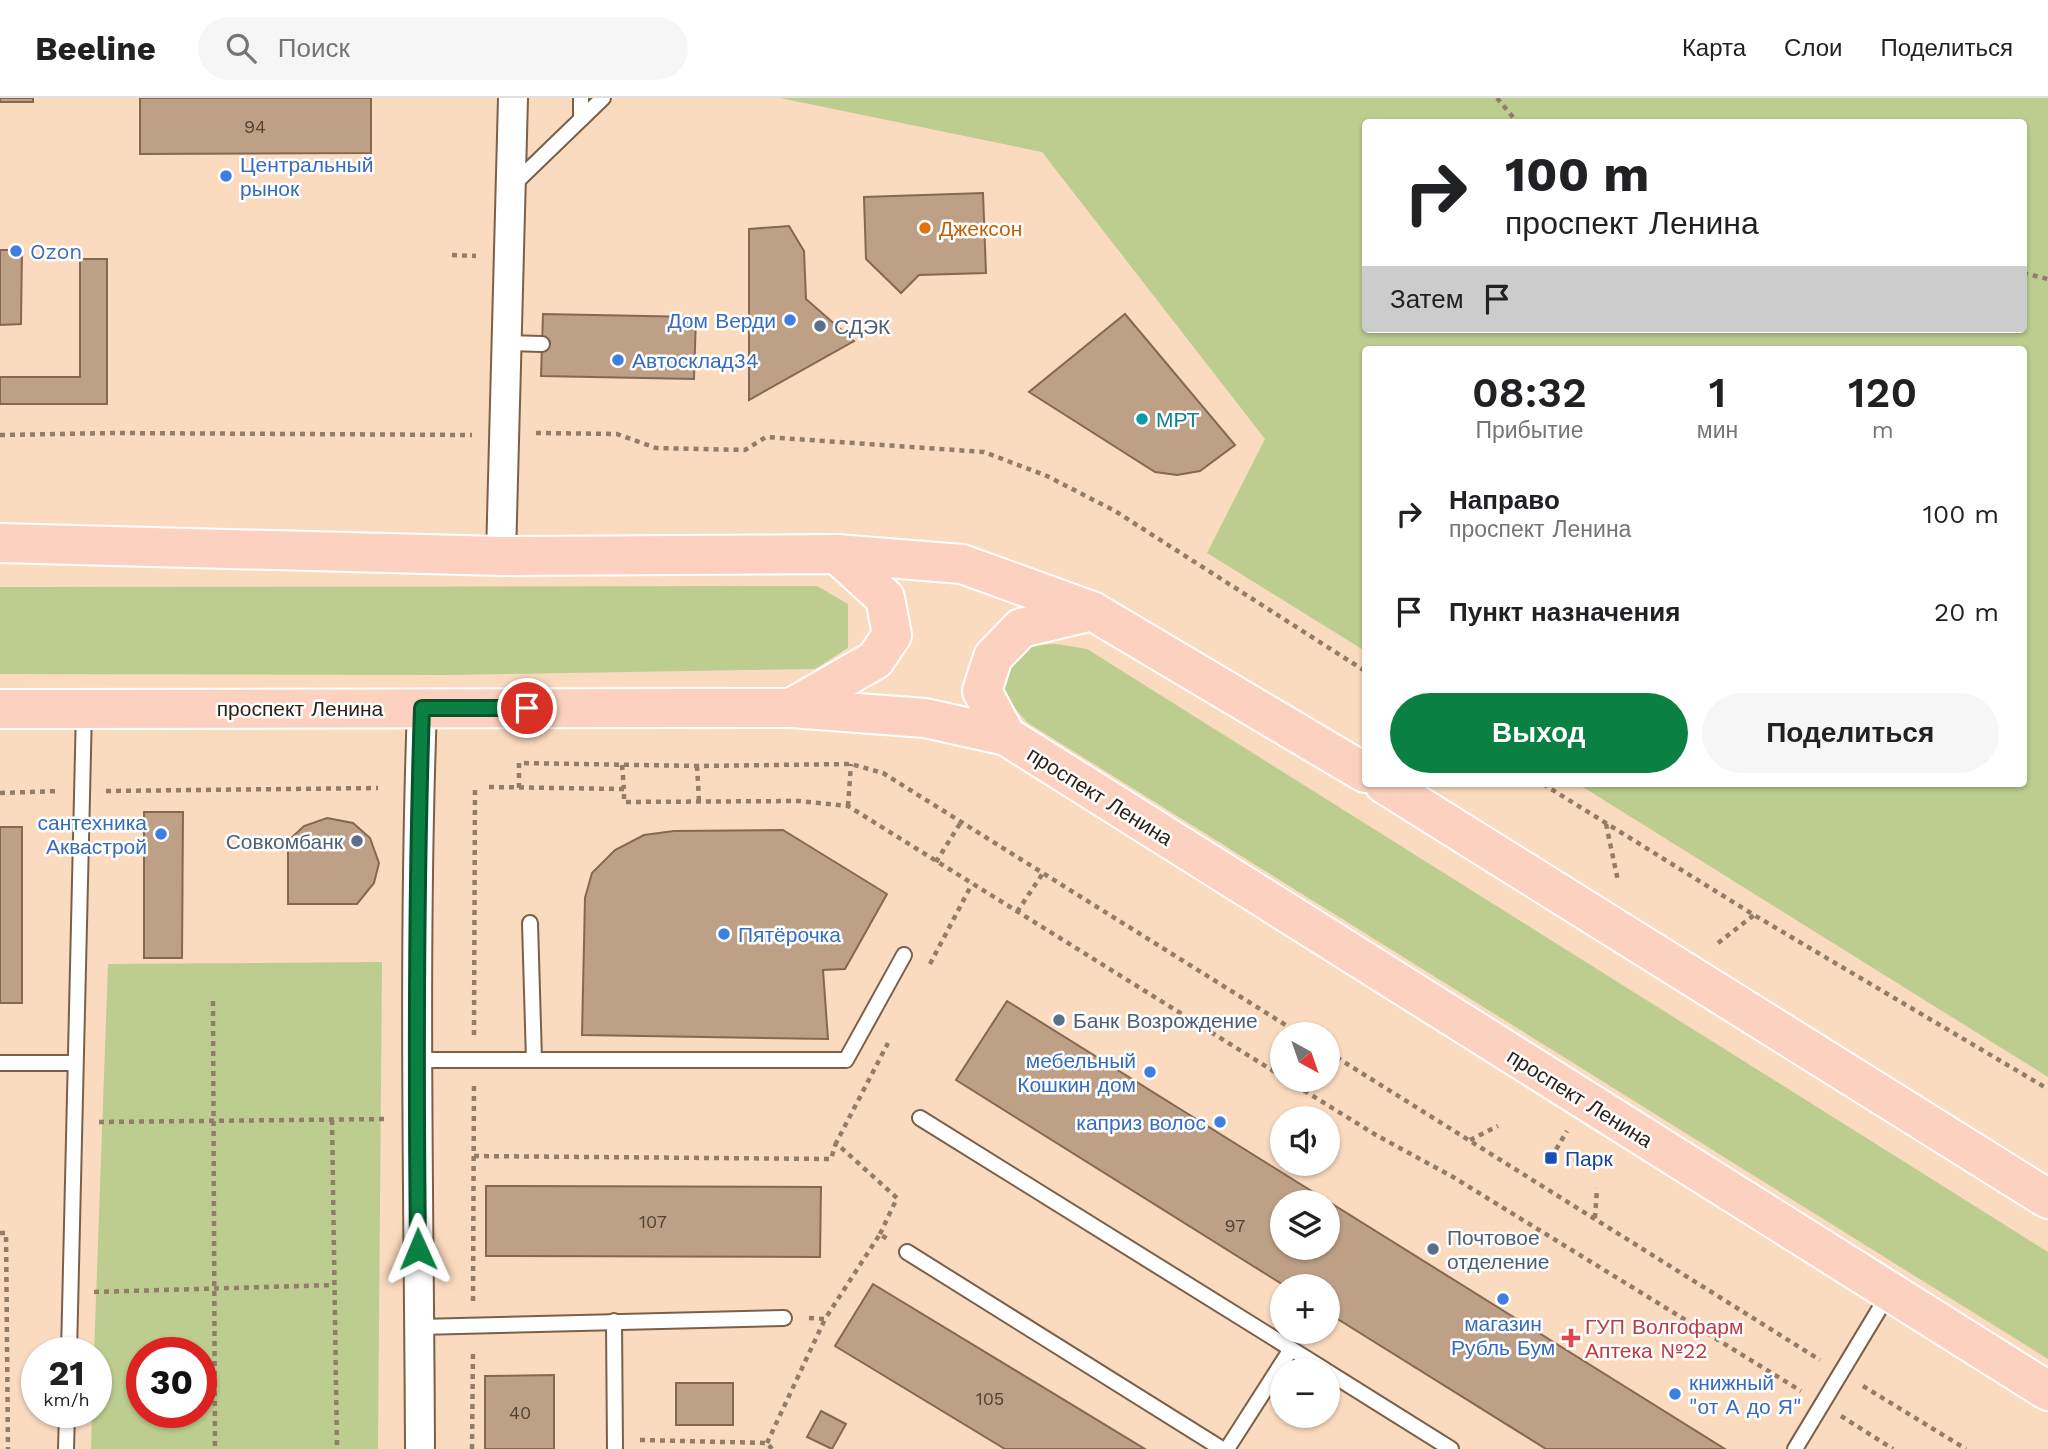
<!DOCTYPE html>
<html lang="ru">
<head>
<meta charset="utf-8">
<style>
  :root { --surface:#fff; --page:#f6f6f6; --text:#202124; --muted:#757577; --line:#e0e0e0; --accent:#0b8043 }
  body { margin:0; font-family:"Work Sans",sans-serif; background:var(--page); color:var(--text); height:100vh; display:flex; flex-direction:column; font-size:26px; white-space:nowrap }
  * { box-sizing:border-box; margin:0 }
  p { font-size:23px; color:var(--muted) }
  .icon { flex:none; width:38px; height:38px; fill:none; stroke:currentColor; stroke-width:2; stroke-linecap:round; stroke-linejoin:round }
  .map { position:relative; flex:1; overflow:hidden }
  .details { position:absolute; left:1362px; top:248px; width:665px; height:441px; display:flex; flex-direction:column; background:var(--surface); border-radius:7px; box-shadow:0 2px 5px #0004 }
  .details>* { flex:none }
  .guide { position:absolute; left:1362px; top:21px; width:665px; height:214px; border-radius:7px; box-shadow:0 2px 5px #0004; background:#fff; color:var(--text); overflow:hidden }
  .needle { width:46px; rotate:140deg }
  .controls { position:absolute; left:1270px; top:924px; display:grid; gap:14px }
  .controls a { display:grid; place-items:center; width:70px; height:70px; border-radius:50%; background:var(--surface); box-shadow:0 2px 5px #0004; font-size:35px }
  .speed { position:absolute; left:21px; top:1239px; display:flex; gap:14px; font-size:35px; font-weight:700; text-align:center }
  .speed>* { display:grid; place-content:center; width:91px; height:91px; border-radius:50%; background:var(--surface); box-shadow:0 2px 5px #0004; line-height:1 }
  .speed small { font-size:18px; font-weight:400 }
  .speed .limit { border:10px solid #d22; background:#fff; color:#111 }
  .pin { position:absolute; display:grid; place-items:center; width:60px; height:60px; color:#fff; margin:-30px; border:4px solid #fff; border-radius:50%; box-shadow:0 2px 7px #0007 }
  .me { position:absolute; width:77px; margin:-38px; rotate:359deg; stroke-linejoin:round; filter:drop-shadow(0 0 5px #0008) }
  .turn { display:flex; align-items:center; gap:24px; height:147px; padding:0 28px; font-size:32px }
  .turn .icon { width:91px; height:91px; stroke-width:2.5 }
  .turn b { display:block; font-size:49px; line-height:60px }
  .then { display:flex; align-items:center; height:66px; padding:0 28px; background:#0003; gap:14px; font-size:26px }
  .eta { display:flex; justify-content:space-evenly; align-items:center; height:119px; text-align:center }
  .eta b { font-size:42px; font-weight:600; line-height:49px }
  .cta { display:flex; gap:14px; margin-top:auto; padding:14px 28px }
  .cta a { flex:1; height:80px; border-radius:42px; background:var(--accent); color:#fff; font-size:28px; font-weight:600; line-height:80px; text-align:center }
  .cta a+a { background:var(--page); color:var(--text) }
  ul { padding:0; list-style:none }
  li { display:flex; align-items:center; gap:21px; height:98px; padding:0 28px }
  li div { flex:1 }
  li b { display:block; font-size:26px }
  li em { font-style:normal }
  header { display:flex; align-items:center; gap:42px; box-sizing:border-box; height:98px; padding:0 35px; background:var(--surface); border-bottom:2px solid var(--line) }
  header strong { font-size:33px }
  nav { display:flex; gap:38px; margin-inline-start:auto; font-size:24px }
  .search { width:490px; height:63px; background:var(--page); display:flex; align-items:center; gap:18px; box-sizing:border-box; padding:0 24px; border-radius:38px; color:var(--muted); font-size:26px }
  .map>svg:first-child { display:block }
</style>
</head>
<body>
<header>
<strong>Beeline</strong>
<div class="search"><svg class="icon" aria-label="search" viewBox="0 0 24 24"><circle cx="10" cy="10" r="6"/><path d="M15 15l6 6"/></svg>Поиск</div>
<nav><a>Карта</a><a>Слои</a><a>Поделиться</a></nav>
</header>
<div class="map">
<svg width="2048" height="1351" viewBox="0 0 2048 1351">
  <rect width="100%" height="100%" fill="#fbdbc0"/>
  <!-- green -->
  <g fill="#bdcd8f" fill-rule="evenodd">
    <path d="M780,0H2048V979L1578,686H2023V252H1365V553L1207,455L1265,341L1042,54ZM1365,24H2023V231H1365Z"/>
    <polygon points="817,488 848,506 848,550 815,571 443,577 0,576 0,489"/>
    <polygon points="1057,546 1087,551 2048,1154 2048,1261 1028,625 1006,601 1003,581 1013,560 1033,547"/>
    <path d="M382,864L378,1351H91L92,1314H96V1255H94L108,866ZM142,1255H201V1314H142Z"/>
  </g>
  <!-- building -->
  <g fill="#bea087" stroke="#846851" stroke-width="2" fill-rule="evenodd">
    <rect x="0" y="0" width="33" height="4"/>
    <polygon points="140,0 371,0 371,55 140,56"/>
    <polygon points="983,95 986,175 919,177 901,195 866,161 864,99"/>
    <polygon points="789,128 804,153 806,201 854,243 749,302 749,131"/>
    <polygon points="0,152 22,152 21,226 0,227"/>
    <polygon points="80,161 107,161 107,306 0,306 0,279 80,279"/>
    <polygon points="543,216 696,219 694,281 541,278"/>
    <polygon points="1125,216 1235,347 1200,373 1177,377 1155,374 1029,294"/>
    <polygon points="144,714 183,714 182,860 144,860"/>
    <polygon points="327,720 353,725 370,740 379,765 374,785 357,806 288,806 288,743 304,728"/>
    <rect x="0" y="729" width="22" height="176"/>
    <polygon points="783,732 887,796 845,871 823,872 828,941 582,937 585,800 592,775 615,752 644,737 674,733"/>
    <path d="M1007,903L1725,1351H1546L1328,1215V1188H1285L956,982ZM1283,1104H1328V1150H1283Z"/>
    <polygon points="486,1088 821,1089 820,1159 486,1158"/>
    <polygon points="873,1186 1145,1351 1005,1351 835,1248"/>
    <polygon points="554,1277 554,1351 485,1351 485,1278"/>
    <rect x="676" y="1285" width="57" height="42"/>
    <polygon points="821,1313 846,1326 832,1351 807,1339"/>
  </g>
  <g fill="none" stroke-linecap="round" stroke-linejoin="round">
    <!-- lane casing -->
    <g stroke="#7b6049" stroke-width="18">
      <g id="lane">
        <polyline points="581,0 581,21"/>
        <polyline points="512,88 603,0"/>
        <polyline points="506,245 542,246"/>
        <polyline points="530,825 534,962"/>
        <polyline points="417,962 846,962 904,857"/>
        <polyline points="0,965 74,965"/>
        <polyline points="920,1020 1325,1272"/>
        <polyline points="907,1154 1222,1351"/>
        <polyline points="614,1223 615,1351"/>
        <polyline points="419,1229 784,1220"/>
        <polyline points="69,1255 84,612"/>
        <polyline points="1328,1274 1451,1351"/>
        <polyline points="66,1351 67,1314"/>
        <polyline points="1227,1351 1291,1251"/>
        <polyline points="1795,1351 1889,1195"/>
      </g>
    </g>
    <!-- street casing -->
    <g stroke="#7b6049" stroke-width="32">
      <g id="street">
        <polyline points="501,458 513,0"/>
        <path d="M420,1351C419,1104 413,857 422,610"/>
      </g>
    </g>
    <!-- primary casing -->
    <g stroke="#fff" stroke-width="42">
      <g id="primary">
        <polyline points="0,445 501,458 837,456 962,466 1092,513 1365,675"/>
        <polyline points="791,610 875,562 892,537 885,500 837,456"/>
        <polyline points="0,611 791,610 925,620 1006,638 2048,1293"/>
        <polyline points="1006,638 982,593 993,559 1021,530 1092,513"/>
        <polyline points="1384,686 2048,1101"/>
      </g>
    </g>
    <!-- path -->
    <g stroke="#927c6a" stroke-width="4.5" stroke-dasharray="5 5" stroke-linecap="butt">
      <polyline points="1497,0 1517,24"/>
      <polyline points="452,157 476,158"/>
      <polyline points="2023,175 2048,181"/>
      <polyline points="536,335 617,336 656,350 745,352 766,339 984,354 1047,378 1115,413 1365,573"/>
      <polyline points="0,337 116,335 472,337"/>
      <polyline points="622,667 624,691"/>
      <polyline points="697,668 699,703"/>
      <polyline points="1543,686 1754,817 2048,991"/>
      <polyline points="489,689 624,691 624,704 798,703 848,708 1283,979"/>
      <polyline points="519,690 519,665 697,668 851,666 883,675 1300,936"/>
      <polyline points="106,693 378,690"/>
      <polyline points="0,695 59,693"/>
      <polyline points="848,708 851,666"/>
      <polyline points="1606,726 1618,783"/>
      <polyline points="936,764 961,724"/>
      <polyline points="1017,814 1043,775"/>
      <polyline points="1718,845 1754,817"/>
      <polyline points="930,866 972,786"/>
      <polyline points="213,903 215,1351"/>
      <polyline points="474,937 475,689"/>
      <polyline points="1328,954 1820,1262"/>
      <polyline points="1287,982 1376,1037 1453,1079 1801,1293"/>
      <polyline points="332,1022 337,1351"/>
      <polyline points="99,1024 388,1021"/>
      <polyline points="1470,1042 1498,1028"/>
      <polyline points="474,1058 831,1061 836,1045"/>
      <polyline points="1551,1060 1567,1033"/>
      <polyline points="1595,1120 1597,1090"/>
      <polyline points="0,1135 6,1135 8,1351"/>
      <polyline points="880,1136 897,1100 836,1045 888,945"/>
      <polyline points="94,1194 334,1187"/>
      <polyline points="473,1203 474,987"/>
      <polyline points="809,1220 825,1221 880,1136 889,1142"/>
      <polyline points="1863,1288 1966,1351"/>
      <polyline points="1841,1318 1893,1351"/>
      <polyline points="640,1342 767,1345 772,1351"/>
      <polyline points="767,1345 825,1221"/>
      <polyline points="472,1351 473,1253"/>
    </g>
    <!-- lane -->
    <use href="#lane" stroke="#fff" stroke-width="14"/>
    <!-- street -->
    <use href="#street" stroke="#fff" stroke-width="28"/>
    <!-- primary -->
    <use href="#primary" stroke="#fcd1bf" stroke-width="38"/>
  </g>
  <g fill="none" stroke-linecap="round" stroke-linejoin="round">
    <!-- route casing -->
    <g stroke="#07532c" stroke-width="18">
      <path id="route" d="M418,1151C416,970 416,790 422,610H527"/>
    </g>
    <!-- route -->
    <use href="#route" stroke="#0b8043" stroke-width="12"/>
  </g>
  <!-- markers -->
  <g fill="#3f7fe0" stroke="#fff" stroke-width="2.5">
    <circle cx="226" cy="78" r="7"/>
    <circle cx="16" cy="153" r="7"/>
    <circle cx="790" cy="222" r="7"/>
    <circle cx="618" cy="262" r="7"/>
    <circle cx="161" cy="736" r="7"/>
    <circle cx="724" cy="836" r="7"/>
    <circle cx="1150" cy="974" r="7"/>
    <circle cx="1220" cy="1024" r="7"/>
    <circle cx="1503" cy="1201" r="7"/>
    <circle cx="1675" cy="1296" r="7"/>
  </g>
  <circle fill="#e8710a" stroke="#fff" stroke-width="2.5" cx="925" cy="130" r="7"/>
  <g fill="#5c6f8a" stroke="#fff" stroke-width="2.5">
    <circle cx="820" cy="228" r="7"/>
    <circle cx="357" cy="743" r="7"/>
    <circle cx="1059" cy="922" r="7"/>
    <circle cx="1433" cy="1151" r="7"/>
  </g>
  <circle fill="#0f9aa8" stroke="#fff" stroke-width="2.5" cx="1142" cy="321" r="7"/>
  <rect fill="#1a4fb4" stroke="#fff" stroke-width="2.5" x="1544" y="1053" width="14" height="14" rx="3.5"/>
  <path fill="#e0444e" stroke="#fff" stroke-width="2.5" d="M1567.5 1229.5h7v7h7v7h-7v7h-7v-7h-7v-7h7z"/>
  <g text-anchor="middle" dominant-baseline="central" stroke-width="5" stroke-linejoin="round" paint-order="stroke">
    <!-- number labels -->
    <g font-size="18" fill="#514234">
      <text x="255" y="28">94</text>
      <text x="653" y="1123">107</text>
      <text x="1235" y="1127">97</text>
      <text x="990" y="1300">105</text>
      <text x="520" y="1314">40</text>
    </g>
    <!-- shop labels -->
    <g font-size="21" fill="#366cbe" stroke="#fff" text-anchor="start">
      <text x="240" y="66">Центральный<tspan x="240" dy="24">рынок</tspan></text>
      <text x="30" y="153">Ozon</text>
      <text x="776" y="222" text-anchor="end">Дом Верди</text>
      <text x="632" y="262">Автосклад34</text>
      <text x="147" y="724" text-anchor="end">сантехника<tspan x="147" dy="24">Аквастрой</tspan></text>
      <text x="738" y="836">Пятёрочка</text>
      <text x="1136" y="962" text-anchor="end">мебельный<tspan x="1136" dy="24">Кошкин дом</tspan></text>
      <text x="1206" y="1024" text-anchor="end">каприз волос</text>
      <text x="1503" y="1225" text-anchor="middle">магазин<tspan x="1503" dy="24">Рубль Бум</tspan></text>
      <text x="1689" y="1284">книжный<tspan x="1689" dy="24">"от А до Я"</tspan></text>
    </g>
    <!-- food labels -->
    <g font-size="21" fill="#c56008" stroke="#fff" text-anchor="start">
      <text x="939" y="130">Джексон</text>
    </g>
    <!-- service labels -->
    <g font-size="21" fill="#4e5e75" stroke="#fff" text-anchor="start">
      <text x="834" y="228">СДЭК</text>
      <text x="343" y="743" text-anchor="end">Совкомбанк</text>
      <text x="1073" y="922">Банк Возрождение</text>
      <text x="1447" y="1139">Почтовое<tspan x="1447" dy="24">отделение</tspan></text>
    </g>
    <!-- culture labels -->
    <g font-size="21" fill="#0d838f" stroke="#fff" text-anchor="start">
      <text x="1156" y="321">МРТ</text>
    </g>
    <!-- street labels -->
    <g font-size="21" fill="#2d2218" stroke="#fff">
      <text x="300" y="610">проспект Ленина</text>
      <text transform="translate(1100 698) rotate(32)">проспект Ленина</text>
      <text transform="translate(1580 1000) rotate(32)">проспект Ленина</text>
    </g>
    <!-- transit labels -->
    <g font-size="21" fill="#164399" stroke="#fff" text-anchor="start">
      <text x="1565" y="1060">Парк</text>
    </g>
    <!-- health labels -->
    <g font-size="21" fill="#be3a42" stroke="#fff" text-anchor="start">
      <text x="1585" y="1228">ГУП Волгофарм<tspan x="1585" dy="24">Аптека №22</tspan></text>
    </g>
  </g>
</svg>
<div class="controls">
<a><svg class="needle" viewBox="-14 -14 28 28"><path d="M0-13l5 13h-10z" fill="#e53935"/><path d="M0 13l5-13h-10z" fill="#757577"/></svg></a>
<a><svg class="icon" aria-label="sound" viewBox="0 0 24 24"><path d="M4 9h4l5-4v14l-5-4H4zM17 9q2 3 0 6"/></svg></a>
<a><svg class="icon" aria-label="layers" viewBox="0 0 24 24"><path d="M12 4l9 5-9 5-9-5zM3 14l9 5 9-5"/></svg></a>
<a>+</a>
<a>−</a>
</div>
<div class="speed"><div>21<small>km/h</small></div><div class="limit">30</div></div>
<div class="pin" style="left:527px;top:610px;background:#d93025"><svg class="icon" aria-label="arrive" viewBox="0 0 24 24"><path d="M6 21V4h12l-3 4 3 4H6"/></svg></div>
<svg class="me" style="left:418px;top:1151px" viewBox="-20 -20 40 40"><path d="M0-17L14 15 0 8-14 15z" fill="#0b8043" stroke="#fff" stroke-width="4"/></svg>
<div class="guide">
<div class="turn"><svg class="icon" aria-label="right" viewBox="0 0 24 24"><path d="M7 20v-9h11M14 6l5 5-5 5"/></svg><div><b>100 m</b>проспект Ленина</div></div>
<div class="then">Затем<svg class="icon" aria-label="arrive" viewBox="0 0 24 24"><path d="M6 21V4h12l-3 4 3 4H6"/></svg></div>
</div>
<section class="details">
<div class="eta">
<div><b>08:32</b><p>Прибытие</p></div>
<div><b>1</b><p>мин</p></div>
<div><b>120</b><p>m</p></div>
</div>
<ul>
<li><svg class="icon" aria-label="right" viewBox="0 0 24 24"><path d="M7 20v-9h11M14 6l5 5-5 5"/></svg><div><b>Направо</b><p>проспект Ленина</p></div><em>100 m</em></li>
<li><svg class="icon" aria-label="arrive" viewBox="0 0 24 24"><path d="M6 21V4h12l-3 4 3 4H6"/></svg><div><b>Пункт назначения</b></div><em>20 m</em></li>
</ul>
<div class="cta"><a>Выход</a><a>Поделиться</a></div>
</section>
</div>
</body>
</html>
